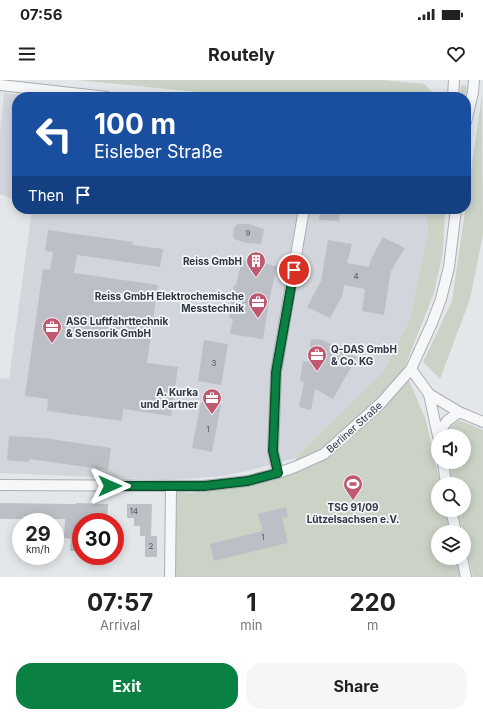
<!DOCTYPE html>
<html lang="en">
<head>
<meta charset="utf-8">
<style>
  :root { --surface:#fff; --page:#f6f6f6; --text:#222; --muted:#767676; --accent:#0b8043 }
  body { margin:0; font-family:Inter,sans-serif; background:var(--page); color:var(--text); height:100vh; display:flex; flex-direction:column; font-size:15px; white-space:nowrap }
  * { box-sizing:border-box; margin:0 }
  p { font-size:13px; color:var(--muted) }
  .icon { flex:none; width:22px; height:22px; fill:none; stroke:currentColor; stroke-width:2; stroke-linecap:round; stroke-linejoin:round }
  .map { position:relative; height:497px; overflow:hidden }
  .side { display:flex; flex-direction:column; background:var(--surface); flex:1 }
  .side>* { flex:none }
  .top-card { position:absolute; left:12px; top:12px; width:459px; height:122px; border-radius:16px; box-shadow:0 2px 10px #0003; background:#1a4fa0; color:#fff; overflow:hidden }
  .buttons { position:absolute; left:431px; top:349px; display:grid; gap:8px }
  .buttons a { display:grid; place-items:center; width:40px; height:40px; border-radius:50%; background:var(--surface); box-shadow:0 2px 10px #0003; font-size:20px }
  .speed { position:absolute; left:12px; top:433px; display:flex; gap:8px; font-size:20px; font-weight:700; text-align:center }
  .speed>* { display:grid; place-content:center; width:52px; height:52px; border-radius:50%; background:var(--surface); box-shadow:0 2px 10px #0003; line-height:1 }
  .speed small { font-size:10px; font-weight:400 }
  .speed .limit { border:6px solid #d22; background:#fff; color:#111 }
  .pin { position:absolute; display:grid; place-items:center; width:34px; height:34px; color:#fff; margin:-17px; border:2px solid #fff; border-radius:50%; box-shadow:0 1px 4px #0007 }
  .me { position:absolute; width:44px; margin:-22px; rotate:90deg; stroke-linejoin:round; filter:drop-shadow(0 0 3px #0008) }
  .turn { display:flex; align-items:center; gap:14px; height:84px; padding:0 16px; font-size:18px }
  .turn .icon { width:52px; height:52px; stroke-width:2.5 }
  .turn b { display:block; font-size:28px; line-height:34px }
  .then { display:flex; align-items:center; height:38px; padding:0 16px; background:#0003; gap:8px; font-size:15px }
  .eta { display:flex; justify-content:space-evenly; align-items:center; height:68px; text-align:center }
  .eta b { font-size:24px; font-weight:700; line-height:28px }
  .button { display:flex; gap:8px; margin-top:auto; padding:8px 16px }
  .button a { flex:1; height:46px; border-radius:16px; background:var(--accent); color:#fff; font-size:16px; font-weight:700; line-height:46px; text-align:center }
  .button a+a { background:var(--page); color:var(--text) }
  .status { display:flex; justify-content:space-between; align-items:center; height:28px; padding:0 20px; background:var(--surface); direction:ltr }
  .status svg { height:11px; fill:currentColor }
  header { display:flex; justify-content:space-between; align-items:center; height:52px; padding:0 16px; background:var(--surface); font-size:18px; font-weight:700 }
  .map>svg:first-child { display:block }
</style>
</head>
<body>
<div class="status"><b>07:56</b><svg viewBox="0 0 49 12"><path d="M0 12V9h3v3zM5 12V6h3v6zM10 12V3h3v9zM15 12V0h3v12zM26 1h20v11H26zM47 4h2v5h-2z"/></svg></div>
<header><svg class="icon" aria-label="menu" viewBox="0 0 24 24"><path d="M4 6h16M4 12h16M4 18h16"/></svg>Routely<svg class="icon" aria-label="heart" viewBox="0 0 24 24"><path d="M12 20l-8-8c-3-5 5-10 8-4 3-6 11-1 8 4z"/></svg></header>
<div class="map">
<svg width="483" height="497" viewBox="0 0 483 497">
  <rect width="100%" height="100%" fill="#e4e7ea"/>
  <!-- built -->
  <g fill="#d2d6dc">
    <polygon points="4,13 38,17 17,17 17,121 0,114 0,51"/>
    <polygon points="32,129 425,129 428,151 410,239 383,292 295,378 255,389 223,396 185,399 167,400 0,393 0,298 9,299"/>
  </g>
  <!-- green -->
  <g fill="#cad3c6">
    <polygon points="77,0 383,0 425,4 436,17 248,17"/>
    <polygon points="463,5 466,6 467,8 466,17 460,17 461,7"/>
    <polygon points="482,15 483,154 470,219 440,299 423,282 452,221"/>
    <polygon points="425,129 445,129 443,172 434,213 404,289 426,340 440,404 438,404 438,430 445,430 450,452 438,452 438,478 456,478 460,497 175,497 176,411 190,413 254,405 302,388 295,378 383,292 410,239 428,151"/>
    <polygon points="459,340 483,350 483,497 473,497 464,458 464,452 463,452 457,430 464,430 464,404 453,404 449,382 464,382 464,356 446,356 449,348"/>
  </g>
  <!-- building -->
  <g fill="#bcc0c6">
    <polygon points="320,129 340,129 339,141 319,140"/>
    <polygon points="237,144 249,144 264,149 261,164 246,163 234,159 234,157 233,156 234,147 236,147"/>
    <polygon points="48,150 133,162 132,165 163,169 160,187 77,175 74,193 158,205 147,283 178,287 171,336 123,329 122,341 47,331 48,319 25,316 43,189 50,190 53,172 45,171"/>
    <polygon points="383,157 405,168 391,191 384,235 362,231 365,209 344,205 342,216 330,238 307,227 321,201 328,160 352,164 347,183 369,187 371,179"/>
    <polygon points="242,180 277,186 270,216 263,259 230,254 233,239 229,238 234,205 236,205"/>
    <polygon points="311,259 323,260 357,277 333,319 315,309 311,330 299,327 304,302 300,301 303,281 308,282"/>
    <polygon points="204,260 228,264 221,305 198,301"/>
    <polygon points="201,322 221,325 212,372 192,368"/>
    <polygon points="9,356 44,358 111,368 108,390 29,379 29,382 7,380"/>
    <polygon points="0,423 76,424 76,423 108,424 107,438 106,438 106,442 81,442 81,471 70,471 71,459 64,458 65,439 0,439"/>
    <polygon points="127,424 152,424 151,456 157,456 157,477 145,477 145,456 149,456 140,456 140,446 134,446 134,438 127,438"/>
    <polygon points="286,427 288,437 282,438 288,463 214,481 210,464 263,451 258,434"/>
  </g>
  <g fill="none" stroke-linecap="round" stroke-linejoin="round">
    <!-- minor casing -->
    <g stroke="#a9aeb4" stroke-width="12">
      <g id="minor">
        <polyline points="0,5 107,17"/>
        <polyline points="453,17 454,0"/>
        <polyline points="466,42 473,12 474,0"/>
        <polyline points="411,289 429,314 459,332 483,342"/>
        <polyline points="429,314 438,356"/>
        <polyline points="438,354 447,341 459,332"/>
        <polyline points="443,382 446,404"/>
        <polyline points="278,393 273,371 276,292 304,129"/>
        <polyline points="0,405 204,406 248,401 278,393 295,387 324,374 381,323 411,289 432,243 441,219 449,187 456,129"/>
        <polyline points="451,430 456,452"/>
        <polyline points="462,478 466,497"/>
        <polyline points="170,497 171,406"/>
      </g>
    </g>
    <!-- minor -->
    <use href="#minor" stroke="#f6f7f9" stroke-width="10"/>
  </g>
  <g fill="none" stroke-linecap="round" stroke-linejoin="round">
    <!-- route casing -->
    <g stroke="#07532c" stroke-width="10">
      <polyline id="route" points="110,406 204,406 248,401 278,393 273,371 276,292 294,190"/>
    </g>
    <!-- route -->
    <use href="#route" stroke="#0b8043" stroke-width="7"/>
  </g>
  <!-- icons -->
  <defs>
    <g id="building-pin" transform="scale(1)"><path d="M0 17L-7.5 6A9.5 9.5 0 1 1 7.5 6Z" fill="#c0586f" stroke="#f3f5f8"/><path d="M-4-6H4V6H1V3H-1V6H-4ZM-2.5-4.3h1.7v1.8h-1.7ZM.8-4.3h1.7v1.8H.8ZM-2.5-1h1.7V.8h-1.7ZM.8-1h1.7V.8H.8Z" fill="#fff"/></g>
    <g id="office-pin" transform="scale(1)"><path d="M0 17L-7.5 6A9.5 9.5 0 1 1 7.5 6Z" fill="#c0586f" stroke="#f3f5f8"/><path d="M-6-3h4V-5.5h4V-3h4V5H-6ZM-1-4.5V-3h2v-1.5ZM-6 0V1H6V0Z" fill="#fff"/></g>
    <g id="stadium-pin" transform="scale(1)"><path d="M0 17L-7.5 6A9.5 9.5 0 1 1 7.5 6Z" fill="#c0586f" stroke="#f3f5f8"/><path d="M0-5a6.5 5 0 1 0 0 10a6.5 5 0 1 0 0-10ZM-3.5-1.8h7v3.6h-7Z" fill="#fff"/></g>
  </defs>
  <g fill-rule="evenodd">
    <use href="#building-pin" x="256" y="181"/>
    <use href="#office-pin" x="258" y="222"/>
    <use href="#office-pin" x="52" y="247"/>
    <use href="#office-pin" x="317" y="275"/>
    <use href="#office-pin" x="212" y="318"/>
    <use href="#stadium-pin" x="353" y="404"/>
  </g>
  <g text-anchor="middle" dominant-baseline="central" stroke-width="3.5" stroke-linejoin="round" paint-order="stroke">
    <!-- number labels -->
    <g font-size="8" fill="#515862">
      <text x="248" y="153">9</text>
      <text x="356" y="196">4</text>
      <text x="214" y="283">3</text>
      <text x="208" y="349">1</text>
      <text x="134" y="431">14</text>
      <text x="263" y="457">1</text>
      <text x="151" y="466">2</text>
    </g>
    <!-- poi labels -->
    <g font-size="10" font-weight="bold" fill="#2d3641" stroke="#f3f5f8" text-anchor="end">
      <text x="242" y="181">Reiss GmbH</text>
      <text x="244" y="216">Reiss GmbH Elektrochemische<tspan x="244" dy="12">Messtechnik</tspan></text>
      <text x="66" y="241" text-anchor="start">ASG Luftfahrttechnik<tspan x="66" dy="12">&amp; Sensorik GmbH</tspan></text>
      <text x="331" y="269" text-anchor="start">Q-DAS GmbH<tspan x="331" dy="12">&amp; Co. KG</tspan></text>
      <text x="198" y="312">A. Kurka<tspan x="198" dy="12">und Partner</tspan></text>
      <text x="353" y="427" text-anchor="middle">TSG 91/09<tspan x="353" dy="12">Lützelsachsen e.V.</tspan></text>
    </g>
    <!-- street labels -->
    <g font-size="10" fill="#2d3641" stroke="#f3f5f8">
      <text transform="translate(354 347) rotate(-42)">Berliner Straße</text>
    </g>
  </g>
</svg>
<div class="buttons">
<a><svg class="icon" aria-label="sound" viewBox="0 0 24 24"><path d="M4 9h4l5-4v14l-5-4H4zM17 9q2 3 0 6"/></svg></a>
<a><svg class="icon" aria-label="search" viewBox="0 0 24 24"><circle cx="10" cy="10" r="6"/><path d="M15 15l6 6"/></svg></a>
<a><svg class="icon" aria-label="layers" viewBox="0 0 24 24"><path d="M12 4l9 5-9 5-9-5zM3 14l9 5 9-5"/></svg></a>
</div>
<div class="speed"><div>29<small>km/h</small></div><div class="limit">30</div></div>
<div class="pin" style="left:294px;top:190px;background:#d93025"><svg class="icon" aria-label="arrive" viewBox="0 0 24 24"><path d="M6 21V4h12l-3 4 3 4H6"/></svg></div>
<svg class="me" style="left:110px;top:406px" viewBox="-20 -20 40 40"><path d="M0-17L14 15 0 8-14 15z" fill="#0b8043" stroke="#fff" stroke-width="4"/></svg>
<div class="top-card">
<div class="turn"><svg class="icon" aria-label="left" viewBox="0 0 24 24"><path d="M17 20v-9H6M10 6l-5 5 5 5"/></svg><div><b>100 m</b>Eisleber Straße</div></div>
<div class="then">Then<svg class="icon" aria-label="arrive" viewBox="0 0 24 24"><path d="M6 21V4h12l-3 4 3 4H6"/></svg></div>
</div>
</div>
<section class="side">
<div class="eta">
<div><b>07:57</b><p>Arrival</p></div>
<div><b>1</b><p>min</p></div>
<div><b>220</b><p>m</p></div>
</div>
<div class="button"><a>Exit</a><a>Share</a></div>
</section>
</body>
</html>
